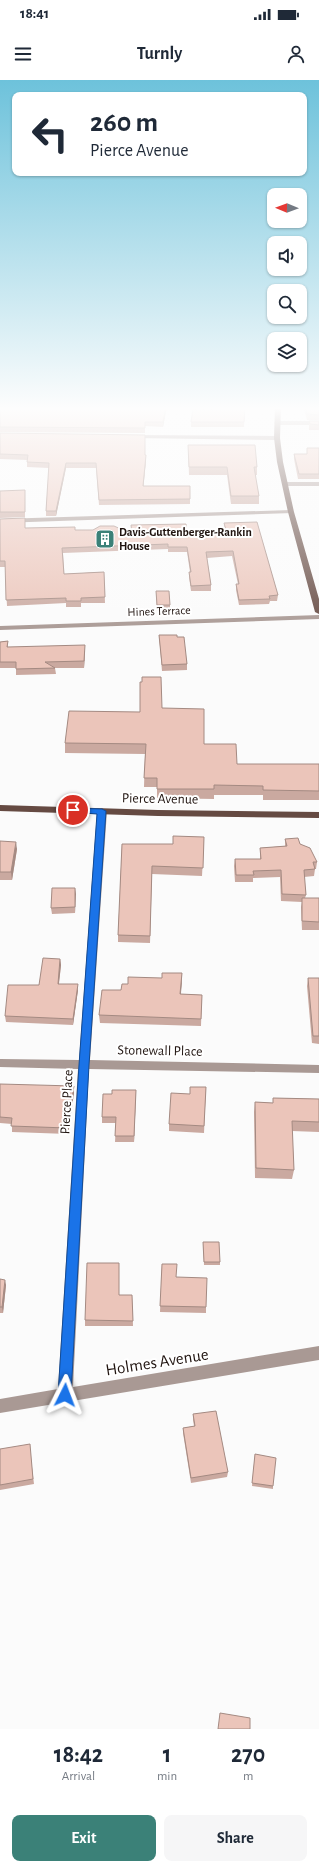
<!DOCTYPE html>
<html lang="en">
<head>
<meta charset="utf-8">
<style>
  :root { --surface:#fff; --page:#f6f6f7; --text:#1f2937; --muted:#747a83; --accent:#3b8178 }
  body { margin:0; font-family:"Alegreya Sans",sans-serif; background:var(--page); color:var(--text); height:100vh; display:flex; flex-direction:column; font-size:15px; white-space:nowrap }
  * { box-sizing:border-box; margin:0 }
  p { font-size:13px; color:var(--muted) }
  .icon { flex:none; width:22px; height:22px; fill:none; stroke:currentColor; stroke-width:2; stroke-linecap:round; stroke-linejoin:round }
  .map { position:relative; height:1649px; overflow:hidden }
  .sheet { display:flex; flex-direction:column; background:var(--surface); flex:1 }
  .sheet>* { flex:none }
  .banner { position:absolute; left:12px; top:12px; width:295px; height:84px; border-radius:8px; box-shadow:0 1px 3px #0004; background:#fff; color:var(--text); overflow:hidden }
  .needle { width:26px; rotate:271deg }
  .controls { position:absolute; left:267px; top:108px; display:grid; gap:8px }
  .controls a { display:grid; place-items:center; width:40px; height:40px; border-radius:8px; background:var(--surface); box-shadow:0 1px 3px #0004; font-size:20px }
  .pin { position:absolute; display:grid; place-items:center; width:34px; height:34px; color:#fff; margin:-17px; border:2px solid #fff; border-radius:50%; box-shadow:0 1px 4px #0007 }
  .me { position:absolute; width:44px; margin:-22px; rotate:3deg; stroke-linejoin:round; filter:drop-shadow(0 0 3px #0008) }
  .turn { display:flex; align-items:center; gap:14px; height:84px; padding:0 12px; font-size:18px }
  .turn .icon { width:52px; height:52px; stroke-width:2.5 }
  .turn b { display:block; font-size:28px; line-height:34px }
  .eta { display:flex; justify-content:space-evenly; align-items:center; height:68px; text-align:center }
  .eta b { font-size:24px; font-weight:700; line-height:28px }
  .button { display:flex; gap:8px; margin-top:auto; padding:8px 12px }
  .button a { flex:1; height:46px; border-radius:8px; background:var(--accent); color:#fff; font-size:16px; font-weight:700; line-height:46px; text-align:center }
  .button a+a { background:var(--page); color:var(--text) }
  .status { display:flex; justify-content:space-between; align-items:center; height:28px; padding:0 20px; background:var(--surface); direction:ltr }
  .status svg { height:11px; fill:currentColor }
  header { display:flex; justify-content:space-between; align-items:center; height:52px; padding:0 12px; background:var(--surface); font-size:18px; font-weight:700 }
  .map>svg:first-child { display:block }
</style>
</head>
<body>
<div class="status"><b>18:41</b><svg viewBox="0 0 49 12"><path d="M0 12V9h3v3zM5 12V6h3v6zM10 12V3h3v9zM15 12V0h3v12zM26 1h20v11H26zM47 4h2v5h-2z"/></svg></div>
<header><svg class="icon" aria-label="menu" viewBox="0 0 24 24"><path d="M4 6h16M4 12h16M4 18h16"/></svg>Turnly<svg class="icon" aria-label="person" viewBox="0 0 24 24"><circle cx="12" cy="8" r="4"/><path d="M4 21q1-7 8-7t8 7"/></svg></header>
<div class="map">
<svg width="319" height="1649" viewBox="0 0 319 1649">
  <rect width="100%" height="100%" fill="#fbfbfb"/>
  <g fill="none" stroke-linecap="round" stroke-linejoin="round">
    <!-- street -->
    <g fill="#a99994" fill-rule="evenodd">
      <polygon points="319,341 319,345 277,345 274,343 277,341"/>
      <polygon points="131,355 277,356 280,358 277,360 133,358 130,356"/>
      <polygon points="319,402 319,406 285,406 282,404 285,402"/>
      <polygon points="291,430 293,431 293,433 0,443 0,439"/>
      <polygon points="319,535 319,539 0,550 0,546"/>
      <polygon points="102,728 107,731 90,980 319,985 319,993 89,989 73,1307 319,1266 319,1280 0,1333 0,1319 58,1309 78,989 0,987 0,979 79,980 97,731"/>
    </g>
    <!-- primary -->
    <g fill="#654a42" fill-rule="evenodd">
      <polygon points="275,327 281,327 280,358 283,382 294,432 319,519 319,534 315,532 288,432 277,382 274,358"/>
      <polygon points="0,725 158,730 319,732 319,738 158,736 0,731"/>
    </g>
  </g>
  <!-- wall -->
  <g fill="#caa9a0">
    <polygon points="0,326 167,326 163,347 145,346 145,353 0,352"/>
    <polygon points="215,326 248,326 248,329 245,328 244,347 191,347 191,342 214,329"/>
    <polygon points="304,326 319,326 319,340 307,340 304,329"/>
    <rect x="309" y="341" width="10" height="9"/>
    <polygon points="0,353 145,375 146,380 143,406 190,419 190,424 99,425 96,388 66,388 56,436 46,436 46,431 49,388 27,387 27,380 0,379"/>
    <polygon points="188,365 257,387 257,395 255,395 259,416 259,424 231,424 227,395 189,395"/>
    <polygon points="319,368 319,399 298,399 294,379 294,374 307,374"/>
    <polygon points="0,411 25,416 25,437 0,438"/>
    <polygon points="0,439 25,444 25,448 132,454 131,445 187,451 225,450 224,443 278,515 277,521 270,521 269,524 239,525 236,510 236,504 238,504 232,476 207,478 211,505 211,511 191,511 189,497 189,492 190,492 187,472 168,472 168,469 63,473 64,494 104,492 105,523 81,523 81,527 66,527 66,523 7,526 5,487 0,487"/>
    <polygon points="156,511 170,525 170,531 157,531"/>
    <polygon points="159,555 177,557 187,584 187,590 162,591"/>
    <polygon points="8,561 8,567 85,571 84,588 55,588 56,594 16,595 16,588 0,588 0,562"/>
    <polygon points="162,628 204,664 237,684 319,684 319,720 263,720 263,715 214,715 214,719 157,718 157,707 144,707 145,674 65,673 65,663 140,632"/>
    <polygon points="204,757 202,796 152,794 150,863 118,862 118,855 122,764 173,764"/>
    <polygon points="285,759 300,764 317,782 316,789 315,789 314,796 304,797 306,815 305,818 319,818 319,850 302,850 301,827 302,822 281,821 280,797 253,798 253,802 235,802 234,786 235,779 260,779 260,768 285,766"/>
    <polygon points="0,761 17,769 12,800 0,800"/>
    <polygon points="75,808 75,833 52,834 51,828"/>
    <polygon points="60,879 61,885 59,904 78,910 73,945 6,942 5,936 39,905"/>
    <polygon points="182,893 181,914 202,915 201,946 100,943 99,935 121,910 128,904 162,898"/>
    <polygon points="308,898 319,898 319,964 312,963 307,906"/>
    <polygon points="0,1004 74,1013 68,1054 12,1052 12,1044 0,1043"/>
    <polygon points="206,1007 204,1053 169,1051 169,1044 190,1014"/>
    <polygon points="136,1010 134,1062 115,1062 116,1043 102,1043 102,1037 112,1014"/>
    <polygon points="273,1018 319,1019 319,1052 292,1051 294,1090 292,1099 255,1098 254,1032 255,1022 273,1023"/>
    <polygon points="203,1162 220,1182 220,1185 204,1185"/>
    <polygon points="119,1183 119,1215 132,1215 133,1246 85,1246 85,1240"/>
    <polygon points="162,1184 206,1227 206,1233 160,1232"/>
    <polygon points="0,1199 6,1205 3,1233 0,1233"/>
    <polygon points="193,1334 228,1392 227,1397 191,1403 183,1353 183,1348 194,1346 193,1340"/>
    <polygon points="0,1369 30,1370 34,1404 0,1410"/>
    <polygon points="255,1374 273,1406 273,1409 252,1406"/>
  </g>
  <!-- shaded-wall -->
  <g fill="#a48a82">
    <polygon points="166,326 167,326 163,347 163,342"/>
    <polygon points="146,375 146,380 143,411 143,406"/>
    <polygon points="66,383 66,388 56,436 56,431"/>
    <polygon points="85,565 85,571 84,588 84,581"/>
    <polygon points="16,762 17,769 12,800 11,792"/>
    <polygon points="75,808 76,814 75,833"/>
    <polygon points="60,879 61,885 58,910 58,904"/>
    <polygon points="182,893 182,901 180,922 180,914"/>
    <polygon points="78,904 78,910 73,945 73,939"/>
    <polygon points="74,1006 74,1013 68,1054 67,1048"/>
    <polygon points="136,1010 136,1016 134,1062 134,1056"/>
    <polygon points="5,1200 6,1205 3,1233 2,1227"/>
  </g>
  <!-- building -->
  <g fill="#ebc5ba" stroke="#a48a82">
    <polygon points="0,326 166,326 163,342 145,342 145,348 0,347"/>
    <polygon points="215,326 245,326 244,342 191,342 193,329 214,329"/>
    <polygon points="305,326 319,326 319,335 307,334"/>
    <polygon points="309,341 319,341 319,345 310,344"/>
    <polygon points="0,353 145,355 145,375 146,375 143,406 190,406 190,419 99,420 96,383 66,383 56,431 46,431 49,383 27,382 28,375 0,374"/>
    <polygon points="188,365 255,365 257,387 254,387 259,416 231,416 227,387 189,387"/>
    <polygon points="307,368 319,368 319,394 299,394 294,374 307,374"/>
    <polygon points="25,410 25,432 0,432 0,411"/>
    <polygon points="25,438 25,448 75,447 75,450 93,450 100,446 114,446 132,454 131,445 186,444 187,451 226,450 224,443 257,442 278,515 269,516 270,519 239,520 236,504 239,504 233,471 206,472 211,505 191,506 189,492 191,492 187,467 168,467 168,464 62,468 64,494 104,492 105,517 81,518 81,521 66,521 66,518 6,520 5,481 0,481 0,439"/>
    <polygon points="156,511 169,511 170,525 157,525"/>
    <polygon points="159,555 177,555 177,557 184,557 187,584 162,585"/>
    <polygon points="8,561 7,567 85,565 84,581 45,582 55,588 16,589 16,582 0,582 0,562"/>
    <polygon points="142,597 161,597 162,628 204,629 204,664 236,664 237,684 319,684 319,711 263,710 263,706 214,705 214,709 157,709 157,698 144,698 146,664 65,663 69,631 140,632 140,602 142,602"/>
    <polygon points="173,756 204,757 203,788 152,786 150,856 118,855 122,764 173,764"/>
    <polygon points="298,758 300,764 310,768 317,782 313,782 315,789 304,790 306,815 282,814 281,790 253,791 254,795 236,795 235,779 261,779 260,768 287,766 285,759"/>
    <polygon points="0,761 16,762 11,792 0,792"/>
    <polygon points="52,808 75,808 75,827 51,828"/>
    <polygon points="302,818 319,818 319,842 302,841"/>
    <polygon points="43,878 60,879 58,904 78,904 73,939 5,936 8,905 39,905"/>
    <polygon points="162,893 182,893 180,914 202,915 201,939 99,935 102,910 121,910 122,904 128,904 128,897 162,898"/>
    <polygon points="308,898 319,898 319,956 313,956"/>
    <polygon points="0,1004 74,1006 67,1048 11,1046 12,1038 0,1037"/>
    <polygon points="190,1007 206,1007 204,1046 169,1044 171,1013 190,1014"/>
    <polygon points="112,1010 136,1010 134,1056 115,1056 116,1037 102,1037 103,1014 112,1014"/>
    <polygon points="273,1018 319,1019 319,1042 292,1041 294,1090 256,1088 255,1022 273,1023"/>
    <polygon points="203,1162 219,1162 220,1182 204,1182"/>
    <polygon points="87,1183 119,1183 119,1215 132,1215 133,1241 85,1240"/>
    <polygon points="162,1184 177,1184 176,1197 207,1198 206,1227 160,1226"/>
    <polygon points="0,1199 5,1200 2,1227 0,1227"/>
    <polygon points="216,1331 228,1392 191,1398 183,1348 195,1346 193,1334"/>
    <polygon points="30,1364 33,1399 0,1405 0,1369"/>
    <polygon points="255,1374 276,1378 273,1406 252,1403"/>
    <polygon points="220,1633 250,1638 250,1649 218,1649"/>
  </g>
  <!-- sky -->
  <linearGradient id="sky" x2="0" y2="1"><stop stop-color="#6dc2db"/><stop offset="0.59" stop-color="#fdfdfd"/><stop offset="1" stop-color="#fdfdfd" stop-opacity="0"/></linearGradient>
  <rect width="319" height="557" fill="url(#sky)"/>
  <!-- route -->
  <polygon fill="#1a73e8" stroke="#114b97" points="73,728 102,729 106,731 89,985 71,1315 69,1320 65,1322 60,1320 58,1315 79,985 97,734 70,732 70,729"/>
  <!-- icons -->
  <defs>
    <g id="building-square" transform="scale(1)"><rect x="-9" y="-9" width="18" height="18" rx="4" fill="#3b8178" stroke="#fff"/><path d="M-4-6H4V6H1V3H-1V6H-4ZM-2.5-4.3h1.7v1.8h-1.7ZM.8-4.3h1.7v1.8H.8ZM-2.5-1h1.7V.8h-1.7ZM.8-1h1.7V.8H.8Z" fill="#fff"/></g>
  </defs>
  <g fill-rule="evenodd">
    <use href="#building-square" x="105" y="459"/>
  </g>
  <g text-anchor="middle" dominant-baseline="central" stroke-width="4" stroke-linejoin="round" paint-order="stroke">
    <!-- far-poi labels -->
    <g font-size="12" font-weight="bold" fill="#1f130f" stroke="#fff" text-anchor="start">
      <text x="119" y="452">Davis-Guttenberger-Rankin<tspan x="119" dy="14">House</tspan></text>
    </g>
    <!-- far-street labels -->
    <g font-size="12" fill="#1f130f" stroke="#fff">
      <text transform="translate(159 531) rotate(-2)">Hines Terrace</text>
    </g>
    <!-- street labels -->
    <g font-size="14" fill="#1f130f" stroke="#fff">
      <text transform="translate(160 719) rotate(1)">Pierce Avenue</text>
      <text transform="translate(160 971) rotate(1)">Stonewall Place</text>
      <text transform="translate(67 1022) rotate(-87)">Pierce Place</text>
    </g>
    <!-- near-street labels -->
    <g font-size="17" fill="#1f130f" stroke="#fff">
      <text transform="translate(157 1282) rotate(-9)">Holmes Avenue</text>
    </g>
  </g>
</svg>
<div class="controls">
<a><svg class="needle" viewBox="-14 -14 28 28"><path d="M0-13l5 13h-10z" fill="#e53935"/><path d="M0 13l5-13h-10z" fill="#747a83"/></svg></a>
<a><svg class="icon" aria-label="sound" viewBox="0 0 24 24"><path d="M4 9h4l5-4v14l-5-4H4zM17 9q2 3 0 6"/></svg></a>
<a><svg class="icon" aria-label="search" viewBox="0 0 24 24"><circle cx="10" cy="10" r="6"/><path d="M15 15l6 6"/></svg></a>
<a><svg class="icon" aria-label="layers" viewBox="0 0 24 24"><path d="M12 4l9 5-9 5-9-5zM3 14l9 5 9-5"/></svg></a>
</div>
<div class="pin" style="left:73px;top:730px;background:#d93025"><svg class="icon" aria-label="arrive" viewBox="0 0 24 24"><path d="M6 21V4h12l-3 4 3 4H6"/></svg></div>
<svg class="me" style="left:65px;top:1315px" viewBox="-20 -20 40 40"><path d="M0-17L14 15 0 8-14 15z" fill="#1a73e8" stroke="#fff" stroke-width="4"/></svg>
<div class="banner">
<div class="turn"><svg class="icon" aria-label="left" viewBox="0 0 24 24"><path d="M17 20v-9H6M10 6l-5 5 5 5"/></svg><div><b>260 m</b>Pierce Avenue</div></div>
</div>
</div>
<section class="sheet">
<div class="eta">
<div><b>18:42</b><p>Arrival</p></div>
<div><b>1</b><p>min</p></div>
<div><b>270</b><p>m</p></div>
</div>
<div class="button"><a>Exit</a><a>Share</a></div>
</section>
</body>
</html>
